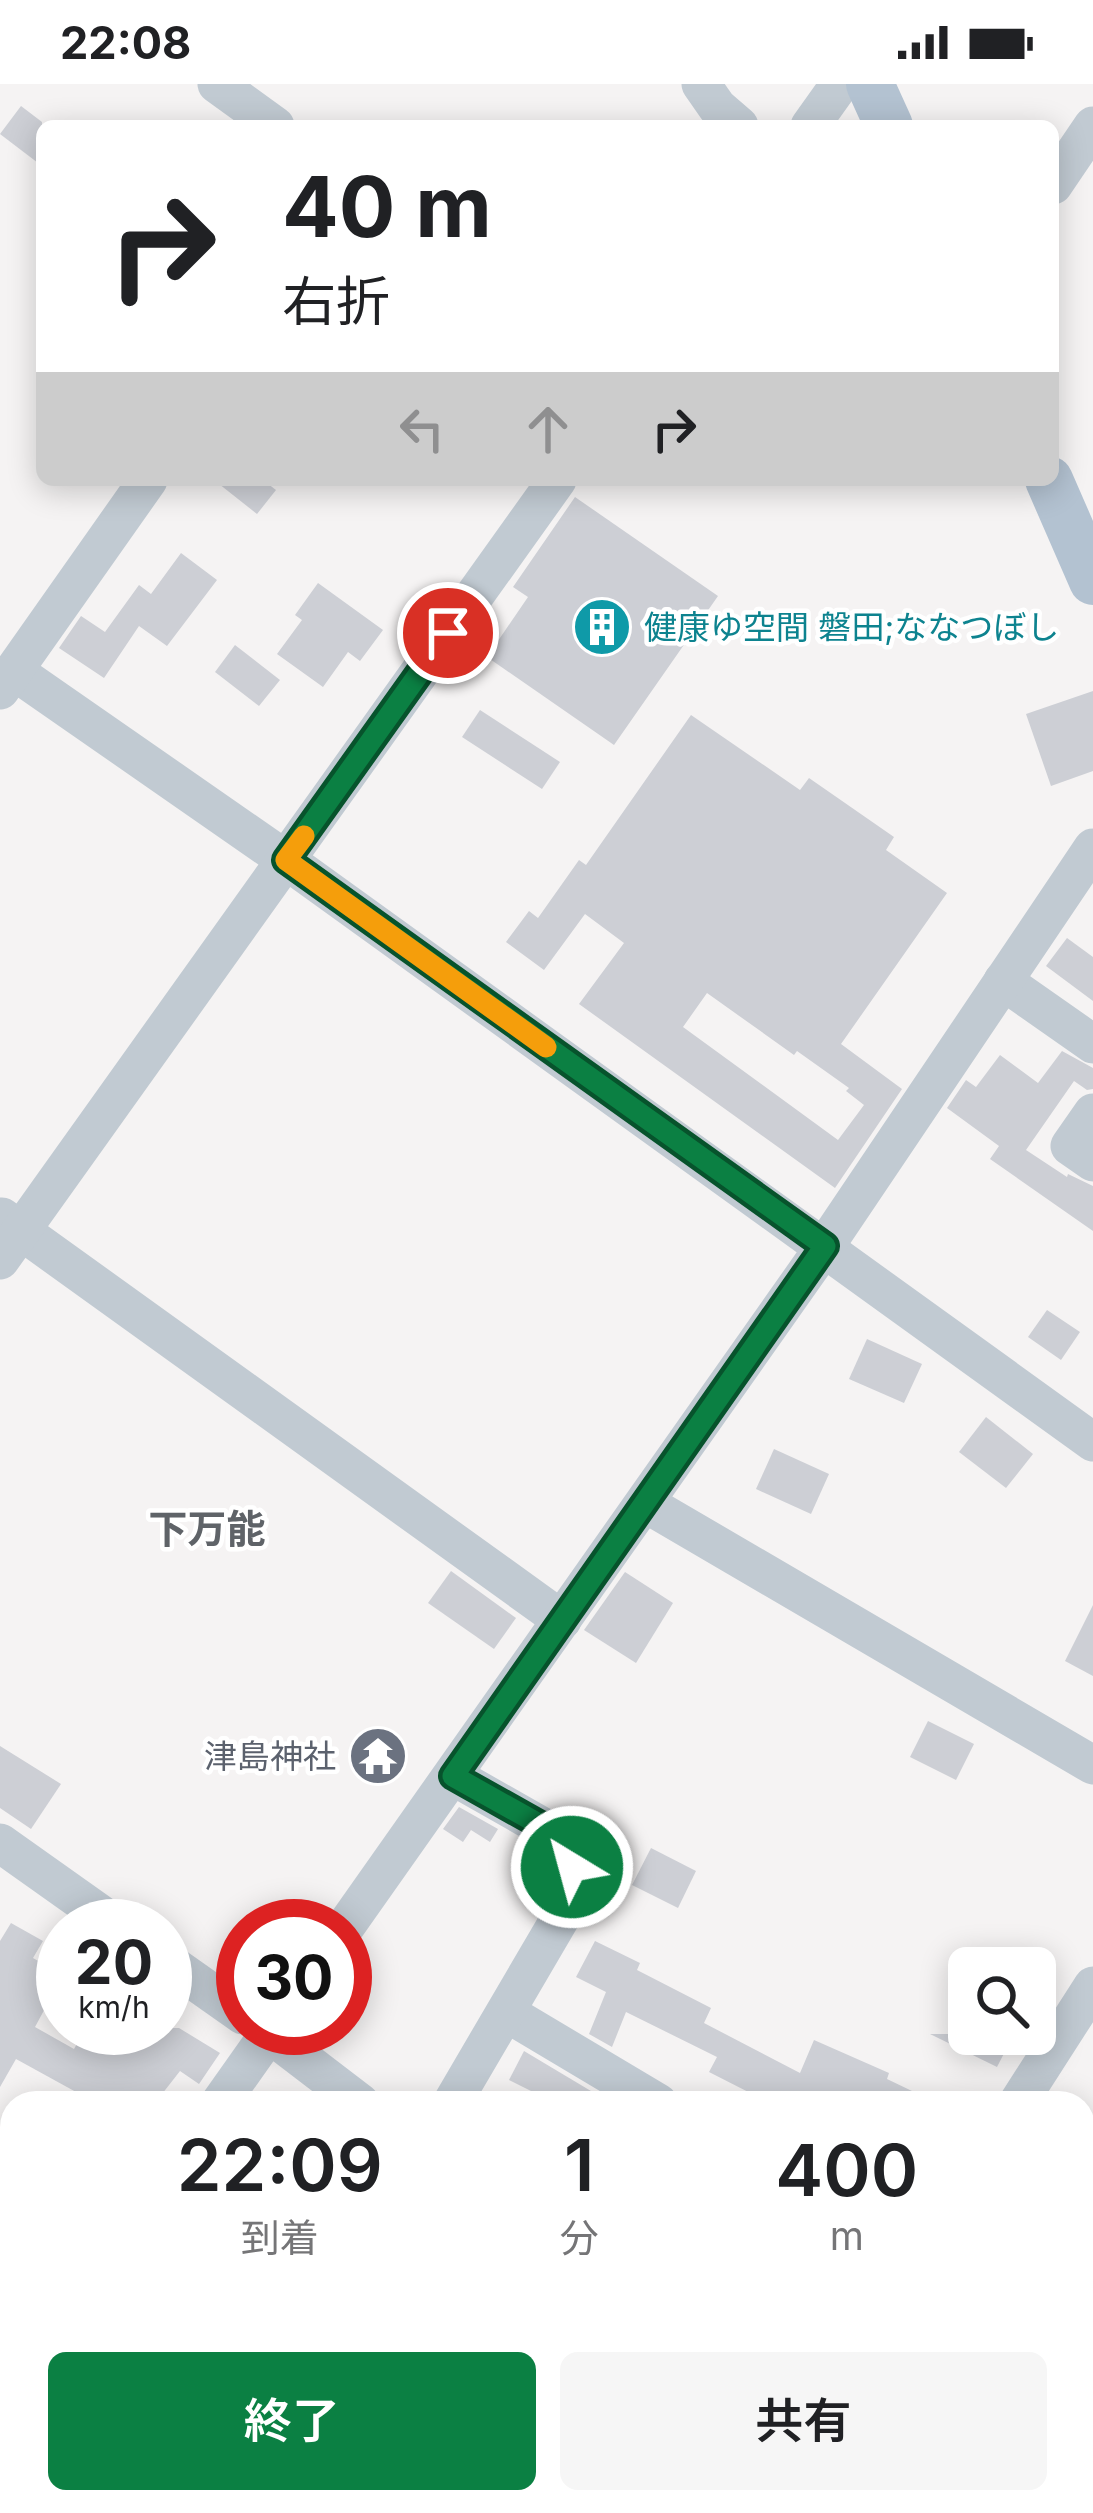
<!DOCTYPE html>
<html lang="ja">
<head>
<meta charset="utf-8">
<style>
  :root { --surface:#fff; --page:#f6f6f6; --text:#202124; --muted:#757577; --accent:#0b8043 }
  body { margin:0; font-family:Inter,"Noto Sans JP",sans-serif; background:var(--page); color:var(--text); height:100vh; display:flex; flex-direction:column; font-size:45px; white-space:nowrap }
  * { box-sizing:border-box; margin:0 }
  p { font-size:39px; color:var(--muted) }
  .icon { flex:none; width:66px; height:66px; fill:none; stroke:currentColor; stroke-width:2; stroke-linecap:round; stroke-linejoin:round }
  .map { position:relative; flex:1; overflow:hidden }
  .drawer { position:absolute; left:0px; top:2007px; width:1095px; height:423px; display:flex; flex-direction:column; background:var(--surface); border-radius:36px 36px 0 0; box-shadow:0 6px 30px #0003 }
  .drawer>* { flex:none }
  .banner { position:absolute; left:36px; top:36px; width:1023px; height:366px; border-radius:18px; box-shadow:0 6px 30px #0003; background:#fff; color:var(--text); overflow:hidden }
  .tools { position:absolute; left:948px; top:1863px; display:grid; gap:24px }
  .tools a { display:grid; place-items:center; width:108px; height:108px; border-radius:18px; background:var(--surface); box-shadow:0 6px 30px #0003; font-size:60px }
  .speed { position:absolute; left:36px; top:1815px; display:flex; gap:24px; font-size:60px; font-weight:700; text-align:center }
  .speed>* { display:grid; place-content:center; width:156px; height:156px; border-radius:50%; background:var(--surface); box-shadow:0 6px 30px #0003; line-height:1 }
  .speed small { font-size:30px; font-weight:400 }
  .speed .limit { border:18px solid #d22; background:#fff; color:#111 }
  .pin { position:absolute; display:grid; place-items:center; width:102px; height:102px; color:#fff; margin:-51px; border:6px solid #fff; border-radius:50%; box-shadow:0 3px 12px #0007 }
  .me { position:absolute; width:132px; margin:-66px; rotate:323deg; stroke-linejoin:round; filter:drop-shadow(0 0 9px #0008) }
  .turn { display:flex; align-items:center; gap:42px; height:252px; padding:0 48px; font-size:54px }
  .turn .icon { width:156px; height:156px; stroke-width:2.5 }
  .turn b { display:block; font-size:84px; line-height:102px }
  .lanes { display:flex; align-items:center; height:114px; padding:0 48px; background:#0003; justify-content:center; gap:60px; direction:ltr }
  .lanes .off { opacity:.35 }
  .eta { display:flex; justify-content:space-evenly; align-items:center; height:204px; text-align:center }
  .eta b { font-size:72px; font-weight:600; line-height:84px }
  .primary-button { display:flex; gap:24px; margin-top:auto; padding:24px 48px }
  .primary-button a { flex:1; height:138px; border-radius:18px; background:var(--accent); color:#fff; font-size:48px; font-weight:600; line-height:138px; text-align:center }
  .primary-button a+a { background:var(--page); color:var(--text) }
  .status { display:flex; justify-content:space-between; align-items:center; height:84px; padding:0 60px; background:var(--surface); direction:ltr }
  .status svg { height:33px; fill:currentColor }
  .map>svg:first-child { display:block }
</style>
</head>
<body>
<div class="status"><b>22:08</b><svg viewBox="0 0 49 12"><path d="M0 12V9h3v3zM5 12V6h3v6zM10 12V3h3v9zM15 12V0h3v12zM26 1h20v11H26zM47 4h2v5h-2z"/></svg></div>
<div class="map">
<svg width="1093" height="2429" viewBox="0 0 1093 2429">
  <rect width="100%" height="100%" fill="#f5f3f3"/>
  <!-- building -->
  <g fill="#cdcfd5" fill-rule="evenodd">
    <polygon points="21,22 42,38 42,82 0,50"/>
    <polygon points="214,396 263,396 276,406 257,430"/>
    <polygon points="575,413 718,512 614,661 487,573 528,513 513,503"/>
    <polygon points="181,469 217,496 167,562 139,542 104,594 59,564 81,532 105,548 139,501 151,510"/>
    <polygon points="318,499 383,546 360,577 348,568 323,603 277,570 302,536 295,531"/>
    <polygon points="235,561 280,596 259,622 215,588"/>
    <polygon points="1093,607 1093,687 1051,702 1026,630"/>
    <polygon points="480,626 560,678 542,705 462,653"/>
    <path d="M691,631L800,706L809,694L894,753L886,766L947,809L841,960L902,1005L835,1104L579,920L624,859L585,830L544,886L506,858L529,827L538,834L579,776L586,781ZM707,909L794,971L797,967L849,1004L846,1007L864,1021L838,1056L683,943Z"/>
    <polygon points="1067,854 1093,873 1093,917 1046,882"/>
    <polygon points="1062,967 1093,984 1093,1005 1087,1006 1074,997 1026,1066 1067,1093 1068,1090 1093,1102 1093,1147 990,1075 999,1062 947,1024 966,996 976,1003 1000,971 1038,999"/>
    <polygon points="1047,1226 1080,1248 1061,1276 1028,1253"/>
    <polygon points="867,1255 922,1280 904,1319 849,1295"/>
    <polygon points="986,1333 1033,1370 1006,1404 959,1368"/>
    <polygon points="774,1365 829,1390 811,1430 756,1405"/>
    <polygon points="451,1487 516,1534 494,1565 428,1519"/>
    <polygon points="625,1488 673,1519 636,1579 584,1546"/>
    <polygon points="1093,1521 1093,1592 1065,1577"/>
    <polygon points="928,1637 974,1660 956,1696 910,1673"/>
    <polygon points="365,1647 406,1675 391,1698 349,1670"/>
    <polygon points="0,1662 61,1700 31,1745 0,1724"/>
    <polygon points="459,1723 498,1745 490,1758 471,1746 463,1758 443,1745"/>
    <polygon points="651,1764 696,1787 678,1824 632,1801"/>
    <polygon points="11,1839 43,1857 33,1874 63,1891 35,1943 74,1965 86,1944 179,1944 220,1969 199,2000 180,1987 155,2019 96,2019 16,1975 0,2003 0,1857"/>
    <polygon points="595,1857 640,1879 637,1886 711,1924 704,1939 800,1989 814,1956 889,1989 887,1995 937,2019 770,2019 709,1988 717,1973 626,1928 612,1963 589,1950 606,1908 576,1893"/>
    <polygon points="930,1950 1014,1950 997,1983"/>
    <polygon points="524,1967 611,2019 555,2019 509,1996"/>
  </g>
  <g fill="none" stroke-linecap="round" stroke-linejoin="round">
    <!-- minor -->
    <g stroke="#c1cad2" stroke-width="39">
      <polyline points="217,0 275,42"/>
      <polyline points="701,0 717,23 739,42"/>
      <polyline points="810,42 840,0"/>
      <polyline points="1053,101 1093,42"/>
      <polyline points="14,587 286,776 1093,1358"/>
      <polyline points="0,606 148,396"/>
      <polyline points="1003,897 1093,960"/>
      <polyline points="1093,1029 1070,1062 1093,1078"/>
      <polyline points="2,1133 562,1536"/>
      <polyline points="0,1176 557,396"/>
      <polyline points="645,1419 1093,1681"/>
      <polyline points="0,1759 117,1842"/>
      <polyline points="345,1843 825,1162 1093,764"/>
      <polyline points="165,1876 243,1931"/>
      <polyline points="507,1929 658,2019"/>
      <polyline points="262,1944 360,2019"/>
      <polyline points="220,2019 273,1944"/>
      <polyline points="452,2019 575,1809 569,1758 453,1692"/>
      <polyline points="1018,2019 1093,1902"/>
      <polyline points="0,2326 12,2309"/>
      <polyline points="100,2418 116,2429"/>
      <polyline points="527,2418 539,2429"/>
      <polyline points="725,2418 741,2429"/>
      <polyline points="172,2429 179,2418"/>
    </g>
    <!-- major -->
    <g stroke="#b3c2d1" stroke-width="48">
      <polyline points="870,0 889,42"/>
      <polyline points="1049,396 1093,497"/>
    </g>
  </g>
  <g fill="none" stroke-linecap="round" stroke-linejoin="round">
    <!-- route casing -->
    <g stroke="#07532c" stroke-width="30">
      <polyline id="route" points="448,549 286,776 825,1162 453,1692 569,1757 572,1783"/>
    </g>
    <!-- route -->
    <use href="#route" stroke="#0b8043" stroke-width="21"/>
    <!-- slow -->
    <polyline stroke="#f59e0b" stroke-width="21" points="304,752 286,776 546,963"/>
  </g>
  <!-- icons -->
  <defs>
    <g id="building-disc" transform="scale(3)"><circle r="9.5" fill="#0f9aa8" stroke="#fff"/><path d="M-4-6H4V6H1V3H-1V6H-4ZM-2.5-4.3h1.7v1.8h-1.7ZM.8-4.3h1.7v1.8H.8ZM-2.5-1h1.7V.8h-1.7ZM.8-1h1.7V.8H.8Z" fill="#fff"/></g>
    <g id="temple-disc" transform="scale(3)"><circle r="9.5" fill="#6b7280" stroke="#fff"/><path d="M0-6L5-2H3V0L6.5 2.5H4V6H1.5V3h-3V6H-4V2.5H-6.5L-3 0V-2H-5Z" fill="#fff"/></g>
  </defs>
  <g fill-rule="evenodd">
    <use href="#building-disc" x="602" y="543"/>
    <use href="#temple-disc" x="378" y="1672"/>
  </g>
  <g text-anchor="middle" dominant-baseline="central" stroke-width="9" stroke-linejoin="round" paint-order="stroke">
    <!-- culture labels -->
    <g font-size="33" fill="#0d838f" stroke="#fff" text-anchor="start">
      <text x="644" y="543">健康ゆ空間 磐田;ななつぼし</text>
    </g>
    <!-- worship labels -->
    <g font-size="33" fill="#5b616d" stroke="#fff" text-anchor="end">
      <text x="336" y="1672">津島神社</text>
    </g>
    <!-- quarter labels -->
    <g font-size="39" font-weight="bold" fill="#5f6368" stroke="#fff">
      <text x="207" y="1444">下万能</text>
    </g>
  </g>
</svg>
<div class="tools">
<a><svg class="icon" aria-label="search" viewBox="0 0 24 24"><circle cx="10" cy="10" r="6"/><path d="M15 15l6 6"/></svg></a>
</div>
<div class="speed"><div>20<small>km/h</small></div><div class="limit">30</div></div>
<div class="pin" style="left:448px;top:549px;background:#d93025"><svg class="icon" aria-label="arrive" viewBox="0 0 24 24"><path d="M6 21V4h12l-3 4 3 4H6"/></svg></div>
<svg class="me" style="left:572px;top:1783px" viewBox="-20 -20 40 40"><circle r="17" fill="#0b8043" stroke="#fff" stroke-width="3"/><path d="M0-11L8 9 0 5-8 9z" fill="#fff"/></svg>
<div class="banner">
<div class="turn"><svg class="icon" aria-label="right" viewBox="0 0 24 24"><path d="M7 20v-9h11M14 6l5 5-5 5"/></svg><div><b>40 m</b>右折</div></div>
<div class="lanes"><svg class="icon off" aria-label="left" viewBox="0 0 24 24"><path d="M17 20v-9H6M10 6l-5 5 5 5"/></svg><svg class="icon off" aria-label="ahead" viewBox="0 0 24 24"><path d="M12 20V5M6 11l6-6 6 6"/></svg><svg class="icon" aria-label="right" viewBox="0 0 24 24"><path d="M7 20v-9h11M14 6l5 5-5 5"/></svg></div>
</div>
<section class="drawer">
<div class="eta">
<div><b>22:09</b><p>到着</p></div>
<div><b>1</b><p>分</p></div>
<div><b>400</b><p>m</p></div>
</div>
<div class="primary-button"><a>終了</a><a>共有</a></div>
</section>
</div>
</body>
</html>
